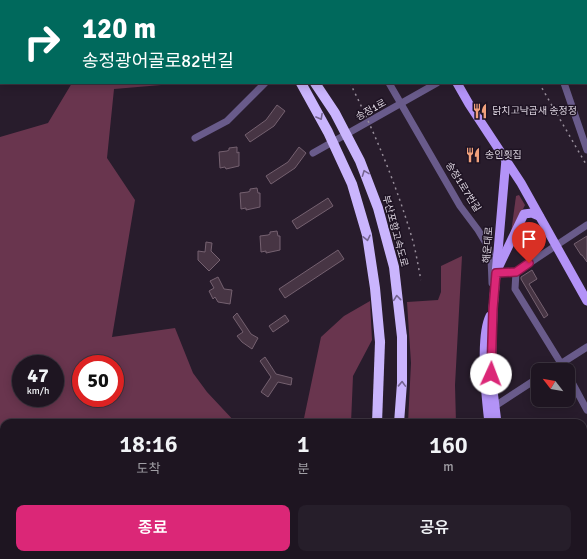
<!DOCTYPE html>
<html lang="ko">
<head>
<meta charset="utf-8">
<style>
  :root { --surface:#1e1521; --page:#261e2a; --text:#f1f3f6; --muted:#a19fa5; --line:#3c343f; --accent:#db2777 }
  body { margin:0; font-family:Signika,"Noto Sans KR",sans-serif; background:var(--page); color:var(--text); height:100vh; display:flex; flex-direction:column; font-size:15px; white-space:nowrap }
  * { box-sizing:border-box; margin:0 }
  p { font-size:13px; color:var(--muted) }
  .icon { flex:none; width:22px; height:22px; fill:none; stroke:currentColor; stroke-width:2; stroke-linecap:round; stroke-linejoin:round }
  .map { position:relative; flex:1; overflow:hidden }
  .details { position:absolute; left:0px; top:419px; width:587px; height:140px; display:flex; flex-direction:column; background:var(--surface); border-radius:12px 12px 0 0; box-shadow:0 2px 10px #0003,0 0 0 1px var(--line) }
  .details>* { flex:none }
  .top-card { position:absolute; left:0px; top:0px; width:587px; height:84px; box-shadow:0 2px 10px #0003,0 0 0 1px var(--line); background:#00695c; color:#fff; overflow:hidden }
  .needle { width:26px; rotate:301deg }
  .tools { position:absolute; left:531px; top:363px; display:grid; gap:8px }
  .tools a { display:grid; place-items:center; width:44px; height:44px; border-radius:8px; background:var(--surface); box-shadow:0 2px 10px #0003,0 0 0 1px var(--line); font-size:20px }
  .speed { position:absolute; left:12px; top:355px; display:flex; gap:8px; font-size:20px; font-weight:700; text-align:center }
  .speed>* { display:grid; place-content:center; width:52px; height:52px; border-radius:50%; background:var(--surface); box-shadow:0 2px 10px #0003,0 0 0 1px var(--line); line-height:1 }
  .speed small { font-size:10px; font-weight:400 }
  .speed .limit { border:6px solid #d22; background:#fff; color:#111 }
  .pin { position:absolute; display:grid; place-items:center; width:34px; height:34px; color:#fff; margin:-41px -17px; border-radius:50% 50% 50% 0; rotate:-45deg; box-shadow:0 0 4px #0007 }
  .pin .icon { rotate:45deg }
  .me { position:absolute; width:44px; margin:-22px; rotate:2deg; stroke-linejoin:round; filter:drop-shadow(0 0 3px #0008) }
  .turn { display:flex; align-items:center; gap:14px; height:84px; padding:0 16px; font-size:18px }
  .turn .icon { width:52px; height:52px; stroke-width:2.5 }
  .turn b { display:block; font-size:28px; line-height:34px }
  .eta { display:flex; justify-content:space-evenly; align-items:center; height:68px; text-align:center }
  .eta b { font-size:24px; font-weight:600; line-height:28px }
  .cta { display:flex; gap:8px; margin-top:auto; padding:8px 16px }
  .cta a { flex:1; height:46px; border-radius:8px; background:var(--accent); color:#fff; font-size:16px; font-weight:600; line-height:46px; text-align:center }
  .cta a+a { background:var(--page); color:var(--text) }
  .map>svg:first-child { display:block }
</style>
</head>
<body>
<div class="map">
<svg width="587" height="559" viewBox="0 0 587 559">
  <rect width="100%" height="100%" fill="#281c2c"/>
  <!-- green -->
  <g fill="#69354e" fill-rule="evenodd">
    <polygon points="0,0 53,1 1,1 1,83 5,83 0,85"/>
    <polygon points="148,0 289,0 289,1 147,1"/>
    <path d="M72,83H185L114,89L107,158L135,200L112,337L175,328L193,373L207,392L236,423H4V555H310L313,559H0V137L48,123ZM21,364H55V398H21ZM81,364H115V398H81Z"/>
    <polygon points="519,195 525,205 511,233 516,196"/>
    <polygon points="462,256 455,385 456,423 408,423 411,363 407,302 438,300 441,292 441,266"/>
    <polygon points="370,301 372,340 353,376 351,423 303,423 321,337 344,316"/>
    <polygon points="400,555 449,555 448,559 399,559"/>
  </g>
  <!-- building -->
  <g fill="#473544" stroke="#756170">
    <polygon points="277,105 285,111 274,126 250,142 245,135 266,120"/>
    <polygon points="237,147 237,153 239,152 239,166 226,169 225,167 220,168 219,152 227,151 229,150 229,148"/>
    <polygon points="299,147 306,153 295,168 271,184 266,176 288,162"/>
    <polygon points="257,188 258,193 260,193 260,207 246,210 246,208 241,209 240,193 248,192 250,191 250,189"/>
    <polygon points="328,198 333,206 297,229 292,221"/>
    <polygon points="277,231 278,236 280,236 280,250 266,253 266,251 261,252 260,236 268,235 270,234 270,232"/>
    <polygon points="587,236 587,262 582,255 581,255 574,244"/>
    <polygon points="206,242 212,243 211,251 220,260 209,271 198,260 198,251 205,252"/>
    <polygon points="338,250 344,259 285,298 279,289"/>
    <polygon points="532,270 537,279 529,284 548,315 544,318 521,279 521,277"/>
    <polygon points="218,277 224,289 232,290 230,304 218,302 215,297 213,299 209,291 214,288 210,281"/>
    <polygon points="237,313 251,334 258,338 252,349 242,342 237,336 243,332 233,317"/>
    <polygon points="285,315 289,321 273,332 269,326"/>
    <polygon points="265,357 276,374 292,378 291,385 278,382 268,397 261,392 271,377 260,361"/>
  </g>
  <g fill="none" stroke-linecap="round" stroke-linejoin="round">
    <!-- highway-tunnel -->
    <g stroke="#433847" stroke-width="10" stroke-dasharray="10 5" stroke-linecap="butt">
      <polyline points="350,559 351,555"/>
      <polyline points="375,559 376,555"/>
    </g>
    <!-- minor -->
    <g stroke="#695b8b" stroke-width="7">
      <polyline points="340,0 341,1"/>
      <polyline points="503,0 504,1"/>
      <polyline points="132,1 134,0"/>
      <polyline points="369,1 370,0"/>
      <polyline points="586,50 587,50"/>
      <polyline points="389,83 460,206 478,230 487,245 491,257 492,283"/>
      <polyline points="564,83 587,150"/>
      <polyline points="195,138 227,121 265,83"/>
      <polyline points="313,153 437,83"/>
      <polyline points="516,272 587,225"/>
      <polyline points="496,273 516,272 515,289 565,370"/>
      <polyline points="551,370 587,347"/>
      <polyline points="568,375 587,410"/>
      <polyline points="495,406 538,378"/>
      <polyline points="583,470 587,467"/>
    </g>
    <!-- major -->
    <g stroke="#b393f7" stroke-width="9">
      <polyline points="411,0 411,1"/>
      <polyline points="457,83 469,104 521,183 587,301"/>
      <polyline points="499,266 524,214 532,213 539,216"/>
      <path d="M489,423C486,398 479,338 490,316"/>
      <polyline points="497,423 491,374 493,309 506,159"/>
      <polyline points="489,559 490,555"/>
      <polyline points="504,559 504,555"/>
      <polyline points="523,559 524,555"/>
    </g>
    <!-- highway -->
    <g stroke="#cab5fd" stroke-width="10">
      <polyline points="237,0 237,1"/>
      <polyline points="249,0 250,1"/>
      <polyline points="377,423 380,342"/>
      <polyline points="399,423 402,383 402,337"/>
    </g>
    <!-- rail -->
    <g stroke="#978d9a" stroke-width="1.5" stroke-dasharray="2 4" stroke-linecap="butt">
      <polyline points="302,0 303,1"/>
      <path d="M350,83C375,133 396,184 412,238C416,251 418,266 421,280"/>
      <polyline points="539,83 587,166"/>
    </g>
    <!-- highway-bridge -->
    <g stroke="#cab5fd" stroke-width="10">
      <polyline points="301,83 328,132 352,184 367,235 375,288 380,342"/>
      <polyline points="315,83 335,113 360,161 378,208 394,267 402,337"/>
    </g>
  </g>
  <!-- one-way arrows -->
  <defs><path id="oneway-chevron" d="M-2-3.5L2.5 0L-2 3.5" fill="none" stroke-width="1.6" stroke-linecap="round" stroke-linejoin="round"/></defs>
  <g stroke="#746490">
    <use href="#oneway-chevron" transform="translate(320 117) rotate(61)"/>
    <use href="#oneway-chevron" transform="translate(365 173) rotate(-111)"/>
    <use href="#oneway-chevron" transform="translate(367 238) rotate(78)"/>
    <use href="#oneway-chevron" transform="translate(397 298) rotate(-96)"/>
    <use href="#oneway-chevron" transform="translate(402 384) rotate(-88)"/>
  </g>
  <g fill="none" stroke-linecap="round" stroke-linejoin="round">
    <!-- route casing -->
    <g stroke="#8e194d" stroke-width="10">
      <polyline id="route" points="491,374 493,309 496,273 516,272 529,263"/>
    </g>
    <!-- route -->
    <use href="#route" stroke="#db2777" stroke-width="7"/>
  </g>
  <!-- icons -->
  <defs>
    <g id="restaurant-bare" transform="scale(1.2)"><path d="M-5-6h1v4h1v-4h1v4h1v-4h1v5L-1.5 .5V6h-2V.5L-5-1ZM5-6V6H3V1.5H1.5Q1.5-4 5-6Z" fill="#f1a17c" stroke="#1e1323" stroke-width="2.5" paint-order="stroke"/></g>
  </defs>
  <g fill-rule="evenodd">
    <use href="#restaurant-bare" x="480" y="111"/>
    <use href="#restaurant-bare" x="473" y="155"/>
  </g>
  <g text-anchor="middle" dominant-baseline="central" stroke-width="3" stroke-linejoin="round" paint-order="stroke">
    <!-- street labels -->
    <g font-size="10" fill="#ddd5e0" stroke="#1e1323">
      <text transform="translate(371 110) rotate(-29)">송정1로</text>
      <text transform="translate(463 187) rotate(58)">송정1로7번길</text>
      <text transform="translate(395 231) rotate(75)">부산포항고속도로</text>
      <text transform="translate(488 245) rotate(-85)">해운대로</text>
    </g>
    <!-- poi labels -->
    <g font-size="10" fill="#ddd5e0" stroke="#1e1323" text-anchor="start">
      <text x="492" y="111">닭치고낙곱새 송정정</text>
      <text x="485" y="155">송인횟집</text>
    </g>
  </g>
</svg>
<div class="tools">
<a><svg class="needle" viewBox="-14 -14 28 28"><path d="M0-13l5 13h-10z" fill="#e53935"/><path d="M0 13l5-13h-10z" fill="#a19fa5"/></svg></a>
</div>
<div class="speed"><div>47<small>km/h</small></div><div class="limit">50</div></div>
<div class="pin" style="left:529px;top:263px;background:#d93025"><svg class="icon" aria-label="arrive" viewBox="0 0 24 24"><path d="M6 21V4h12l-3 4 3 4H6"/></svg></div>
<svg class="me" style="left:491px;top:374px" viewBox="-20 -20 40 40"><circle r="19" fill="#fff"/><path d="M0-13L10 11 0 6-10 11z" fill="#db2777"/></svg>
<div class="top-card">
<div class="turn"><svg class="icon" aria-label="right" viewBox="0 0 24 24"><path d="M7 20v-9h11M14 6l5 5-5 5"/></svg><div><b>120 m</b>송정광어골로82번길</div></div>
</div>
<section class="details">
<div class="eta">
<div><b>18:16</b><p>도착</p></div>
<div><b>1</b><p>분</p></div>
<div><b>160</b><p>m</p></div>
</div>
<div class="cta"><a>종료</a><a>공유</a></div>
</section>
</div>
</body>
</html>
